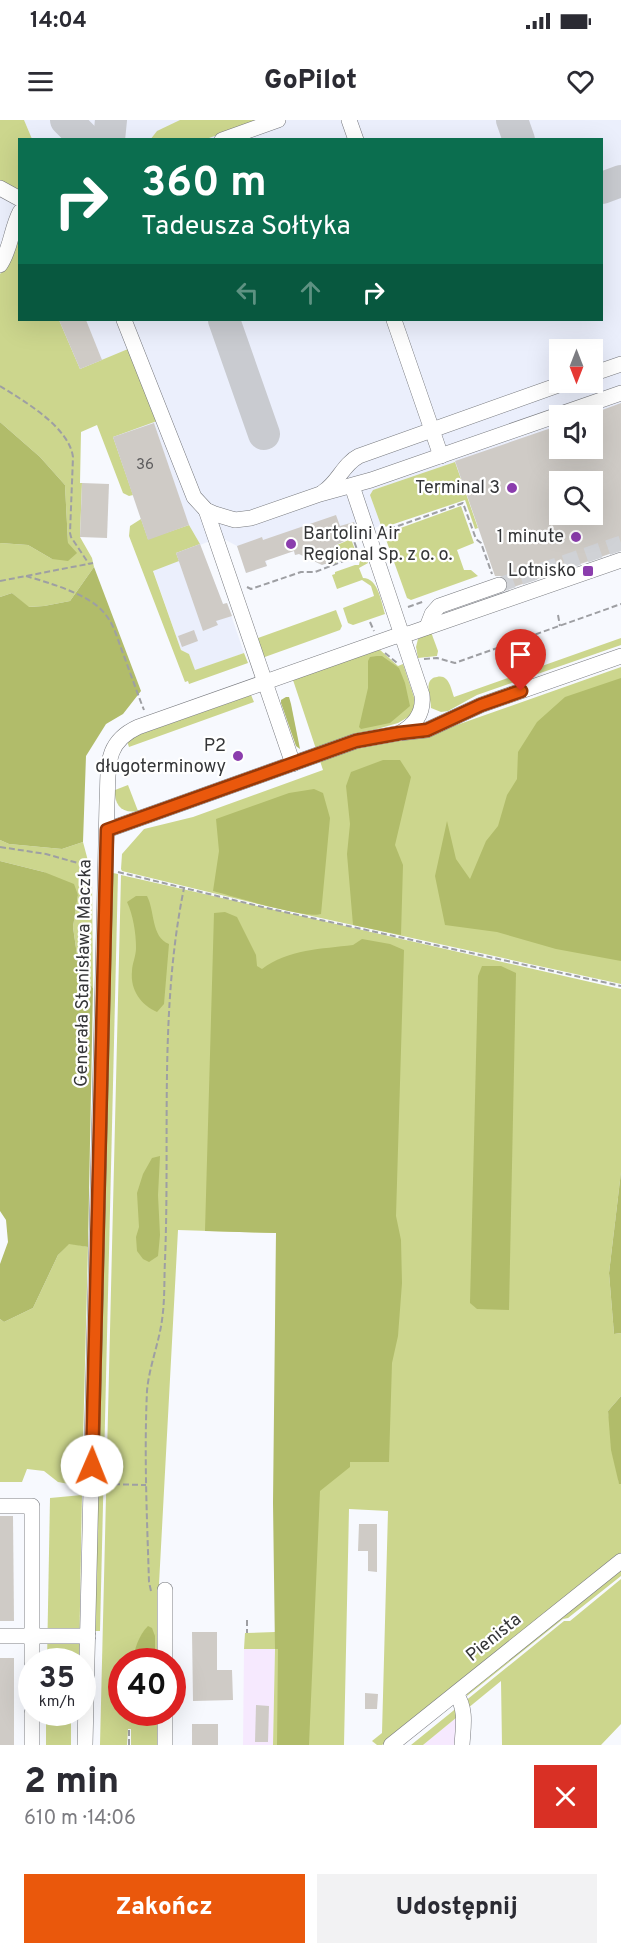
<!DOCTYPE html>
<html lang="pl">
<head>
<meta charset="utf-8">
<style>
  :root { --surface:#fff; --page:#f2f2f3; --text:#2b2b33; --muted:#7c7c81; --accent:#ea580c }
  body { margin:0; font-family:Overpass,sans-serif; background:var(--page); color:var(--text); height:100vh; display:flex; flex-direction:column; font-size:22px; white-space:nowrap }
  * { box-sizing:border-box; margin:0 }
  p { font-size:20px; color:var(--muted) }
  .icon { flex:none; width:33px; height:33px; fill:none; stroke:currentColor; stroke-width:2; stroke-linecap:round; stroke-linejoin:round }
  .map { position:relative; height:1625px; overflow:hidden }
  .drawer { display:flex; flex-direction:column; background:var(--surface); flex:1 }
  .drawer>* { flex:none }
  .top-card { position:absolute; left:18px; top:18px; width:585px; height:183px; border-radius:0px; box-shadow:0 6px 24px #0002; background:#0b6e4f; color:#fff; overflow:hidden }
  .needle { width:39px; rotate:180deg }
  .controls { position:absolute; left:549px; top:219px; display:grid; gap:12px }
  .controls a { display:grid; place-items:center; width:54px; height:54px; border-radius:0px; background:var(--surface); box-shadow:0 6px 24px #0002; font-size:30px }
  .speed { position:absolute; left:18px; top:1528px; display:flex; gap:12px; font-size:30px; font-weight:700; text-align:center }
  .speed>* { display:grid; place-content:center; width:78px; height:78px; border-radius:50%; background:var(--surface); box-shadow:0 6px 24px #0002; line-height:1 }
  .speed small { font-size:15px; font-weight:400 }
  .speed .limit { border:9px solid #d22; background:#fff; color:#111 }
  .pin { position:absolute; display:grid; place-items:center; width:51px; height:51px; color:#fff; margin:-62px -26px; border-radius:50% 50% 50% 0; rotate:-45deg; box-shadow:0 0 6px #0007 }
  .pin .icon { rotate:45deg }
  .me { position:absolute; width:66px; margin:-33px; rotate:1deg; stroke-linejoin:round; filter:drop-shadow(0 0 4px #0008) }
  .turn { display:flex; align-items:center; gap:21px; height:126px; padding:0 24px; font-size:27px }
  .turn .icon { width:78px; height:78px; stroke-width:2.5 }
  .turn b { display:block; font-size:42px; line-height:51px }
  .lanes { display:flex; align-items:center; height:57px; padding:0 24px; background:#0003; justify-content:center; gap:30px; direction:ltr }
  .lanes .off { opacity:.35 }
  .round { display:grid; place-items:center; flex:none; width:63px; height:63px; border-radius:0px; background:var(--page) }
  .overview { display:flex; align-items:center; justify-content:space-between; height:102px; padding:0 24px }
  h1 { font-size:36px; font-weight:800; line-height:45px }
  .action { display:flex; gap:12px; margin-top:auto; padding:12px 24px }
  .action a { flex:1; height:69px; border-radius:0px; background:var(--accent); color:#fff; font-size:24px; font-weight:800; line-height:69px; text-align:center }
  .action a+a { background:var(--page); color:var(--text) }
  .status { display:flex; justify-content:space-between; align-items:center; height:42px; padding:0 30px; background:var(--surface); direction:ltr }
  .status svg { height:16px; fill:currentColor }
  header { display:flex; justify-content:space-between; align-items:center; height:78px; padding:0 24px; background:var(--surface); font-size:27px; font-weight:800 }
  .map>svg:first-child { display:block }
</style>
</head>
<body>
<div class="status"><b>14:04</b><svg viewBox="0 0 49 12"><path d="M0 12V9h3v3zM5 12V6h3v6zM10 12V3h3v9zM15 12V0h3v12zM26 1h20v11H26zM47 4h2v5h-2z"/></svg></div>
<header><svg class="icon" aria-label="menu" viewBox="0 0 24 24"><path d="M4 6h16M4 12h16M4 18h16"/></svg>GoPilot<svg class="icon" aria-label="heart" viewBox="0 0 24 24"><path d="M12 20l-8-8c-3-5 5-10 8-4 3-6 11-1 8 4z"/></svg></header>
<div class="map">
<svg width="621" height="1625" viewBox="0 0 621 1625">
  <rect width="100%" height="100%" fill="#f7f9fe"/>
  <!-- commercial -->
  <g fill="#f6e9fe">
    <polygon points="244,1529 275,1529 273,1625 243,1625"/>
    <polygon points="457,1597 456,1625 423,1625"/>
  </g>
  <!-- built -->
  <path fill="#ebeffc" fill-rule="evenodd" d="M0,0H621V409L467,375L357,414L353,402L345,405L349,419L336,425L328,443L322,445L299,434L295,435L294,431L266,440L267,446L246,453L237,426L220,417L200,425L223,484L227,483L244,533L195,551L189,534L181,530L137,404L141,399L132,372L56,200H602V20H20L19,175L0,183ZM560,230H592V262H560ZM560,296H592V328H560ZM560,362H592V394H560Z"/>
  <!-- green -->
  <g fill="#ccd68d">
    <polygon points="0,0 24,0 32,19 20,20 19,73 0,62"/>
    <polygon points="180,0 262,0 206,19 150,20 157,11"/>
    <polygon points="19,103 20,200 59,200 80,249 128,229 157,301 113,317 133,375 129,376 123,373 97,305 81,312 80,363 82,363 80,417 92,438 94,447 70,481 44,486 28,487 12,473 0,477 0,423 28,425 52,439 68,423 65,365 40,337 0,302 0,154 4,149"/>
    <polygon points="455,342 478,408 475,409 465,380 382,408 370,375 373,370"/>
    <polygon points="461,386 474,423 457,430 464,450 471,450 478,456 411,480 407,478 384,414"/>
    <polygon points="141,399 148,419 189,405 200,424 176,433 179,441 153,451 181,530 189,534 195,550 244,533 248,543 189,564 188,561 185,562 129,416 130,406"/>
    <polygon points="351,419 357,435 332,444 330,439 337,425"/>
    <path d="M369,431L368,443L359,448L363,458C378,458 381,481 385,494L353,505L348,503L343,488L374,476L371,466L362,460L337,469L332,455L335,454V452L355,445H359L361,434Z"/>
    <polygon points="336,490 342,506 340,510 262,538 258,518"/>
    <polygon points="431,512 438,531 437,536 418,538 416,527 418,519"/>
    <path d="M621,518V525L477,575L448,591L441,592L431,588C431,580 427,570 429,563C430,560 433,557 437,557C449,554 451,569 454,577Z"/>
    <polygon points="379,529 398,546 403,544 415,580 414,589 410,596 398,603 356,615 316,629 293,560"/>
    <polygon points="621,547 621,864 266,786 122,751 121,749 122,734 144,709 193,697 323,650 320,641 357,628 378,623 417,619"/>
    <polygon points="251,575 254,582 129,627 127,621 135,616"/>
    <path d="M128,665L138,691C122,694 114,685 115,670Z"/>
    <polygon points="0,720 9,724 62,729 83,722 92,756 93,868 79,849 73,807 78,775 44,752 0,741"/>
    <polygon points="113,753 118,754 100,1511 95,1511"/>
    <polygon points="121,755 621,869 621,1052 609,1153 614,1214 621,1213 621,1276 608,1291 619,1363 621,1364 621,1434 382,1625 377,1625 372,1621 382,1613 388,1391 349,1389 344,1625 273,1625 275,1529 244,1529 245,1513 275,1512 276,1113 178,1110 159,1464 159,1542 122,1542 122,1593 159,1593 159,1625 131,1625 131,1609 128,1609 127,1625 100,1625"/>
    <polygon points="69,1123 88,1127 82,1360 74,1365 58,1362 44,1351 27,1349 22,1362 0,1362 0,1199 4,1202 33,1188 58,1135"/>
    <polygon points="82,1375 79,1542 47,1542 50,1378"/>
    <polygon points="621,1448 621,1456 568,1498 563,1499 467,1576 467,1573"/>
    <polygon points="621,1459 621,1604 601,1625 502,1625 501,1561 423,1625 411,1625 564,1501 570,1501"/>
    <polygon points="46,1593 78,1593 78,1595 71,1595 71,1625 46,1625"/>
  </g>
  <!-- forest -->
  <g fill="#b1bc6a">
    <polygon points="0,302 40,337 65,365 68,423 77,433 68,441 52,439 28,425 0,423"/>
    <polygon points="94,447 141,571 123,594 106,604 86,636 83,722 62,729 9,724 0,720 0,477 12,473 29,487 44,486 70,481"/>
    <polygon points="377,536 382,536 399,548 405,563 410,586 390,603 361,609 359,607 368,568 368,541 370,537"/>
    <polygon points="621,558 621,841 556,829 497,812 445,805 435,756 447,701 456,739 470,759 486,721 498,706 507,675 517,659 518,632 537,602 565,577"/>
    <polygon points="286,577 289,577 291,584 300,629 296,626 281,583 281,580"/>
    <polygon points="383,640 400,640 411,657 395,725 403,745 401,815 353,805 347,734 350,704 346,666 351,652"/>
    <path d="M314,669L323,673L330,698L321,794C307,799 232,776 213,771L219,731L216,699L289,673Z"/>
    <polygon points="0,741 44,752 74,764 78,775 73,807 79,849 93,868 88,1127 69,1124 58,1135 33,1188 4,1202 0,1199 0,1144 8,1122 6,1100 0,1091"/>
    <path d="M136,776H147C155,791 151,817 169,824L164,884L157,892C141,885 130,870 132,851C132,844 136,836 136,828C136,813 133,795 127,782Z"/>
    <path d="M225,792L237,797L256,835L257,846L262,849C288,829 322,829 353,825L362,819L390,824L404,830L396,1096L401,1120L402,1163L398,1216L392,1243L389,1342H350V1347L320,1371L309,1625H277L278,1529H275L273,1383L276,1113L205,1111L214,793Z"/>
    <polygon points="482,846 501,846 516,853 509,1190 477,1189 470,1183 478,856"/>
    <polygon points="160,1036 158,1075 160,1115 158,1136 149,1142 143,1139 137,1131 136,1117 139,1107 137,1073 143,1054 152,1038"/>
    <polygon points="621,1052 621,1213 614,1214 609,1153"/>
    <polygon points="621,1276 621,1364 619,1364 611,1330 608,1291"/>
    <path d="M148,1506L152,1508L155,1516V1542H133C134,1529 139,1515 148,1506Z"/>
  </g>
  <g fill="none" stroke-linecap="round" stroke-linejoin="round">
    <!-- taxiway -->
    <g stroke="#c9cbd0" stroke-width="32">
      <polyline points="66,0 86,20"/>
      <polyline points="512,0 519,20"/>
      <polyline points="109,20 111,0"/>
      <polyline points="602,68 621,61"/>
      <polyline points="224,200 264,314"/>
    </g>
  </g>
  <!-- building -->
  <g fill="#cfcbc6" fill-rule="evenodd">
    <polygon points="59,200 86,200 102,240 80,249"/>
    <path d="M621,283V430L508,469V462L506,458L501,456H495L455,341L560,305V328H592V296H586ZM560,362H592V394H560Z"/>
    <polygon points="154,303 189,405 148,420 113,317"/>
    <polygon points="82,363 109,364 107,418 80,417"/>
    <polygon points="336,395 340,406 354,402 357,412 348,415 349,419 336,425 328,443 322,445 299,434 295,435 294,431 265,441 267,446 246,453 237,426 262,417 263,420"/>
    <polygon points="200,424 223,484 227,483 232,496 216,501 218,505 203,511 176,433"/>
    <polygon points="194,510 198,521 182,527 178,516"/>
    <polygon points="0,1396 13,1396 14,1501 0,1501"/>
    <polygon points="359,1404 377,1404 377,1452 368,1451 368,1431 358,1431"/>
    <polygon points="192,1512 217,1512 217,1550 232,1550 233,1580 193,1581"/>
    <rect x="0" y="1538" width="14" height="87"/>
    <polygon points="365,1573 378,1574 377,1589 365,1589"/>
    <polygon points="256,1585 269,1586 268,1622 255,1622"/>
    <rect x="192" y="1604" width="26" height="21"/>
  </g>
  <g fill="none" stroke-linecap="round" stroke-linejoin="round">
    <!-- minor-tunnel -->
    <polyline stroke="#d0d2d6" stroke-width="15" stroke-dasharray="15 8" stroke-linecap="butt" points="499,465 621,423"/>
    <!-- minor casing -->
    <g stroke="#77797e" stroke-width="16">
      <g id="minor">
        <polyline points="349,0 356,20"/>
        <polyline points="222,20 278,0"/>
        <polyline points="0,68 20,79"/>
        <path d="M0,145C11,129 11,109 20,92"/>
        <polyline points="124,200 194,377 206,390 215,394 235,400 251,398 320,374 371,360 621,273"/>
        <polyline points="394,200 441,336"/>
        <polyline points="592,254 621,244"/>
        <path d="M352,366L422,575C424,593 415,605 400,613"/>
        <path d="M323,372C338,363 343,344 359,336L567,262"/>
        <polyline points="206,390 293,644"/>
        <polyline points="427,507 432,494 439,486 499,465"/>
        <polyline points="107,710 356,621 400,613 427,610 481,585 621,536"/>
        <polyline points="0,1386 32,1386 32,1542"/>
        <polyline points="165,1470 165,1542"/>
        <polyline points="0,1516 88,1516"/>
        <path d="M456,1574C467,1589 463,1608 462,1625"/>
        <polyline points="32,1593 32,1625"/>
        <path d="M85,1625L107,682C109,649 103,623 138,607L393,517L411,513L621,440"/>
        <polyline points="165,1625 165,1593"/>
        <polyline points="391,1625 621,1441"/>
      </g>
    </g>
    <!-- path -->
    <g stroke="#9e9fa3" stroke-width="2" stroke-dasharray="6 3" stroke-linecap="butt">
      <path d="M0,266C24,281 69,307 73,337L70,413L71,417L89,444"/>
      <polyline points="381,412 463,383 476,419 481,423 492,454"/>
      <path d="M26,456C49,463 90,474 105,494C113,503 117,517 121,528C129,549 136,570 144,590"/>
      <polyline points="0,461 93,443"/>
      <polyline points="247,467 251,469 301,452 315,452 359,435 350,410 347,411"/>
      <polyline points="408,487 425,481"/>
      <polyline points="558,495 560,506"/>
      <polyline points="370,502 374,511"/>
      <polyline points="385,533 397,543"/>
      <polyline points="424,539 437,538 455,543 621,484"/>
      <polyline points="0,727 46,734 92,747"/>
      <polyline points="118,752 271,789 621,866"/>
      <polyline points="105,1364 146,1365"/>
      <path d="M151,1471L149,1462C147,1398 144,1335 147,1271C149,1247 159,1223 162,1200C165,1180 164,1160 165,1140C170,1017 159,890 184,768"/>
      <polyline points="247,1500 247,1513"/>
      <polyline points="129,1625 129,1609"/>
    </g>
    <!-- minor -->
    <use href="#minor" stroke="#fff" stroke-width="15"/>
  </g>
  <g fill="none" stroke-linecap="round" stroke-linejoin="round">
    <!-- route casing -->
    <g stroke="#983908" stroke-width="15">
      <polyline id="route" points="92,1346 107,710 356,621 400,613 427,610 481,585 521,571"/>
    </g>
    <!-- route -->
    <use href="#route" stroke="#ea580c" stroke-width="10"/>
  </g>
  <!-- markers -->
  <g fill="#8b3dad" stroke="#fff" stroke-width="2">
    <circle cx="512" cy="368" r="6"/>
    <circle cx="576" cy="417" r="6"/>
    <circle cx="291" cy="424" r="6"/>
    <rect x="582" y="445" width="12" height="12" rx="3"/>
    <circle cx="238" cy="636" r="6"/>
  </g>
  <g text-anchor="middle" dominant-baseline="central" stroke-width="4.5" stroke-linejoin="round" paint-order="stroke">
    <!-- number labels -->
    <g font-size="15" fill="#5c5b5c">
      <text x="145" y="345">36</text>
    </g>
    <!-- poi labels -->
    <g font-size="18" fill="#353638" stroke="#fff" text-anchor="end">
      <text x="500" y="368">Terminal 3</text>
      <text x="303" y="414" text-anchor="start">Bartolini Air<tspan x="303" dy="21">Regional Sp. z o. o.</tspan></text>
      <text x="564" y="417">1 minute</text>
      <text x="576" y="451">Lotnisko</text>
      <text x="226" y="626">P2<tspan x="226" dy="21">długoterminowy</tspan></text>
    </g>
    <!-- street labels -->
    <g font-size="18" fill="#353638" stroke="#fff">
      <text transform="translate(84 853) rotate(-89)">Generała Stanisława Maczka</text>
      <text transform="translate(494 1518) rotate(-39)">Pienista</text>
    </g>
  </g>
</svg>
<div class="controls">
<a><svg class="needle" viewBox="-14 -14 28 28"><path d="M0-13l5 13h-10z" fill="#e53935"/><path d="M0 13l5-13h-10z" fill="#7c7c81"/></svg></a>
<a><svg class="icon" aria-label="sound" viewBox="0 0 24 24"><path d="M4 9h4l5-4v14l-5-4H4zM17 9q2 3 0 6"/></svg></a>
<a><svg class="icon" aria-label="search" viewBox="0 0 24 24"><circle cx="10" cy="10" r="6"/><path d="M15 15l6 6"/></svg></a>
</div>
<div class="speed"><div>35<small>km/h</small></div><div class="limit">40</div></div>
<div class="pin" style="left:521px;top:571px;background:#d93025"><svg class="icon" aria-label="arrive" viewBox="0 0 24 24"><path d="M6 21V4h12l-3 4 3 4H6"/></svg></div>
<svg class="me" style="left:92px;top:1346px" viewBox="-20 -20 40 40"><circle r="19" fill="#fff"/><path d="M0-13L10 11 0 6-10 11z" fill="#ea580c"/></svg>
<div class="top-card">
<div class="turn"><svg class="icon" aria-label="right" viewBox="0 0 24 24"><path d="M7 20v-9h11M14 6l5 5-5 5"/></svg><div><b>360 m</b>Tadeusza Sołtyka</div></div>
<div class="lanes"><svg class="icon off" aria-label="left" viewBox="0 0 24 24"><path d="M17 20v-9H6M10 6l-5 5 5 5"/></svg><svg class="icon off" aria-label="ahead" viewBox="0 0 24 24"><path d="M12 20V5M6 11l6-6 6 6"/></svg><svg class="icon" aria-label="right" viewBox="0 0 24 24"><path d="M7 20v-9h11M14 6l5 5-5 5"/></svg></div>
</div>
</div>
<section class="drawer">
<div class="overview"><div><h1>2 min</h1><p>610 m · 14:06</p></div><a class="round" style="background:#d93025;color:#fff"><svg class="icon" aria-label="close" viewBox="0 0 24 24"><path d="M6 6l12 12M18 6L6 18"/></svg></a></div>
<div class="action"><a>Zakończ</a><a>Udostępnij</a></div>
</section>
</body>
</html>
